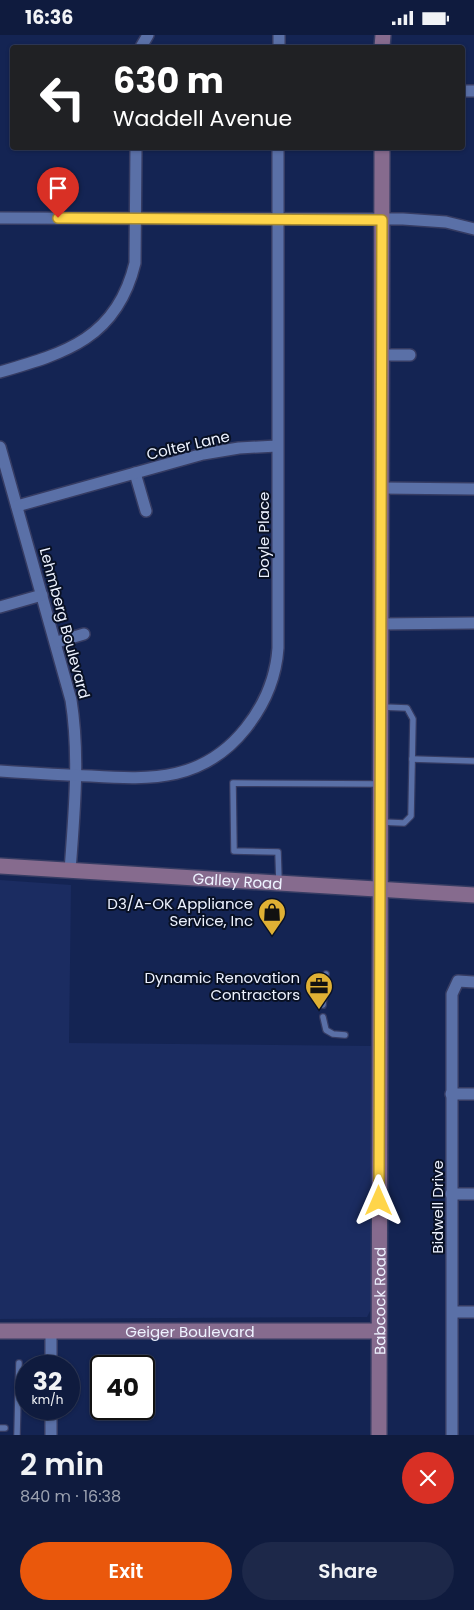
<!DOCTYPE html>
<html lang="en">
<head>
<meta charset="utf-8">
<style>
  :root { --surface:#0f1b3e; --page:#1d2849; --text:#f1f3f6; --muted:#9ba1b0; --line:#2f3958; --accent:#ea580c }
  body { margin:0; font-family:Poppins,sans-serif; background:var(--page); color:var(--text); height:100vh; display:flex; flex-direction:column; font-size:19px; white-space:nowrap }
  * { box-sizing:border-box; margin:0 }
  p { font-size:16px; color:var(--muted) }
  .icon { flex:none; width:28px; height:28px; fill:none; stroke:currentColor; stroke-width:2; stroke-linecap:round; stroke-linejoin:round }
  .map { position:relative; height:1400px; overflow:hidden }
  .sheet { display:flex; flex-direction:column; background:var(--surface); flex:1 }
  .sheet>* { flex:none }
  .guide { position:absolute; left:10px; top:10px; width:455px; height:105px; border-radius:5px; box-shadow:0 1px 4px #0004,0 0 0 1px var(--line); background:#202124; color:#fff; overflow:hidden }
  .speed { position:absolute; left:15px; top:1320px; display:flex; gap:10px; font-size:25px; font-weight:700; text-align:center }
  .speed>* { display:grid; place-content:center; width:65px; height:65px; border-radius:50%; background:var(--surface); box-shadow:0 1px 4px #0004,0 0 0 1px var(--line); line-height:1 }
  .speed small { font-size:12px; font-weight:400 }
  .speed .limit { border:2px solid #111; border-radius:8px; background:#fff; color:#111 }
  .pin { position:absolute; display:grid; place-items:center; width:42px; height:42px; color:#fff; margin:-51px -21px; border-radius:50% 50% 50% 0; rotate:-45deg; box-shadow:0 0 5px #0007 }
  .pin .icon { rotate:45deg }
  .me { position:absolute; width:55px; margin:-28px; rotate:0deg; stroke-linejoin:round; filter:drop-shadow(0 0 4px #0008) }
  .turn { display:flex; align-items:center; gap:18px; height:105px; padding:0 20px; font-size:22px }
  .turn .icon { width:65px; height:65px; stroke-width:2.5 }
  .turn b { display:block; font-size:35px; line-height:42px }
  .round { display:grid; place-items:center; flex:none; width:52px; height:52px; border-radius:26px; background:var(--page) }
  .headline { display:flex; align-items:center; justify-content:space-between; height:85px; padding:0 20px }
  h1 { font-size:30px; font-weight:600; line-height:38px }
  .button { display:flex; gap:10px; margin-top:auto; padding:10px 20px }
  .button a { flex:1; height:58px; border-radius:30px; background:var(--accent); color:#fff; font-size:20px; font-weight:600; line-height:58px; text-align:center }
  .button a+a { background:var(--page); color:var(--text) }
  .status { display:flex; justify-content:space-between; align-items:center; height:35px; padding:0 25px; background:var(--surface); direction:ltr }
  .status svg { height:14px; fill:currentColor }
  .map>svg:first-child { display:block }
</style>
</head>
<body>
<div class="status"><b>16:36</b><svg viewBox="0 0 49 12"><path d="M0 12V9h3v3zM5 12V6h3v6zM10 12V3h3v9zM15 12V0h3v12zM26 1h20v11H26zM47 4h2v5h-2z"/></svg></div>
<div class="map">
<svg width="474" height="1400" viewBox="0 0 474 1400">
  <rect width="100%" height="100%" fill="#142453"/>
  <!-- built -->
  <polygon fill="#1b2c61" points="0,845 71,850 69,1008 371,1011 372,1272 367,1282 0,1284"/>
  <g fill="none" stroke-linecap="round" stroke-linejoin="round">
    <!-- lane casing -->
    <g stroke="#363c63" stroke-width="8">
      <g id="lane">
        <polyline points="412,724 474,726"/>
        <polyline points="381,787 404,788 411,781 413,684 407,673 382,672"/>
        <polyline points="279,846 278,817 234,816 233,748 380,749"/>
        <polyline points="323,970 326,939"/>
        <polyline points="323,982 326,995 333,999 345,1000"/>
        <polyline points="19,1328 18,1360 26,1360"/>
        <polyline points="0,1393 5,1393"/>
        <polyline points="17,1400 18,1360"/>
      </g>
    </g>
    <!-- street casing -->
    <g stroke="#363c63" stroke-width="14">
      <g id="street">
        <polyline points="141,12 148,0"/>
        <polyline points="279,12 279,0"/>
        <polyline points="462,56 474,56"/>
        <polyline points="0,183 403,184 446,187 474,194"/>
        <polyline points="382,320 410,320"/>
        <path d="M0,337C66,318 117,303 135,228L136,112"/>
        <path d="M0,412L71,665C80,722 74,779 70,836"/>
        <polyline points="135,438 146,476"/>
        <polyline points="381,453 474,454"/>
        <polyline points="17,471 203,419 239,413 277,411"/>
        <polyline points="0,572 42,560"/>
        <polyline points="381,589 474,588"/>
        <polyline points="57,607 84,599"/>
        <path d="M0,736C30,738 61,740 91,741C153,745 204,746 246,693C265,669 276,643 278,613V112"/>
        <polyline points="451,1059 474,1059"/>
        <polyline points="451,1159 474,1159"/>
        <polyline points="453,1277 474,1277"/>
        <polyline points="51,1296 51,1331"/>
        <polyline points="51,1374 51,1400"/>
        <polyline points="452,1400 452,959 458,946 474,947"/>
      </g>
    </g>
    <!-- secondary casing -->
    <g stroke="#363c63" stroke-width="18">
      <g id="secondary">
        <polyline points="382,12 383,0"/>
        <path id="s1" d="M0,831L474,860"/>
        <path id="s2" d="M0,1296H379"/>
        <path id="s3" d="M379,1400L382,112"/>
      </g>
    </g>
    <!-- lane -->
    <use href="#lane" stroke="#5a70a7" stroke-width="5.5"/>
    <!-- street -->
    <use href="#street" stroke="#5a70a7" stroke-width="11"/>
    <!-- secondary -->
    <use href="#secondary" stroke="#866b8e" stroke-width="15"/>
  </g>
  <g fill="none" stroke-linecap="round" stroke-linejoin="round">
    <!-- route casing -->
    <g stroke="#a68a30" stroke-width="12">
      <polyline id="route" points="58,183 382,185 379,1166"/>
    </g>
    <!-- route -->
    <use href="#route" stroke="#ffd54a" stroke-width="9"/>
  </g>
  <!-- icons -->
  <defs>
    <g id="shop-pin" transform="scale(1.4375)"><path d="M0 17L-7.5 6A9.5 9.5 0 1 1 7.5 6Z" fill="#dfb034" stroke="#081024"/><path d="M-5-2.5h2.3a2.7 3.5 0 0 1 5.4 0H5L5.5 6h-11ZM-1.5-2.5h3a1.5 2.3 0 0 0-3 0Z" fill="#111"/></g>
    <g id="office-pin" transform="scale(1.4375)"><path d="M0 17L-7.5 6A9.5 9.5 0 1 1 7.5 6Z" fill="#dfb034" stroke="#081024"/><path d="M-6-3h4V-5.5h4V-3h4V5H-6ZM-1-4.5V-3h2v-1.5ZM-6 0V1H6V0Z" fill="#111"/></g>
  </defs>
  <g fill-rule="evenodd">
    <use href="#shop-pin" x="272" y="877"/>
    <use href="#office-pin" x="319" y="951"/>
  </g>
  <g text-anchor="middle" dominant-baseline="central" stroke-width="4" stroke-linejoin="round" paint-order="stroke">
    <!-- street labels -->
    <g font-size="15" fill="#edf2ff" stroke="#081024">
      <text transform="translate(188 410) rotate(-13)">Colter Lane</text>
      <text transform="translate(263 500) rotate(-90)">Doyle Place</text>
      <text transform="translate(65 588) rotate(75)">Lehmberg Boulevard</text>
      <text stroke="none"><textPath href="#s1" startOffset="238">Galley Road</textPath></text>
      <text transform="translate(437 1172) rotate(-90)">Bidwell Drive</text>
      <text stroke="none"><textPath href="#s3" startOffset="134">Babcock Road</textPath></text>
      <text stroke="none"><textPath href="#s2" startOffset="190">Geiger Boulevard</textPath></text>
    </g>
    <!-- poi labels -->
    <g font-size="15" fill="#edf2ff" stroke="#081024" text-anchor="end">
      <text x="253" y="868">D3/A-OK Appliance<tspan x="253" dy="17">Service, Inc</tspan></text>
      <text x="300" y="942">Dynamic Renovation<tspan x="300" dy="17">Contractors</tspan></text>
    </g>
  </g>
</svg>
<div class="speed"><div>32<small>km/h</small></div><div class="limit">40</div></div>
<div class="pin" style="left:58px;top:183px;background:#d93025"><svg class="icon" aria-label="arrive" viewBox="0 0 24 24"><path d="M6 21V4h12l-3 4 3 4H6"/></svg></div>
<svg class="me" style="left:379px;top:1166px" viewBox="-20 -20 40 40"><path d="M0-17L14 15 0 8-14 15z" fill="#ffd54a" stroke="#fff" stroke-width="4"/></svg>
<div class="guide">
<div class="turn"><svg class="icon" aria-label="left" viewBox="0 0 24 24"><path d="M17 20v-9H6M10 6l-5 5 5 5"/></svg><div><b>630 m</b>Waddell Avenue</div></div>
</div>
</div>
<section class="sheet">
<div class="headline"><div><h1>2 min</h1><p>840 m · 16:38</p></div><a class="round" style="background:#d93025;color:#fff"><svg class="icon" aria-label="close" viewBox="0 0 24 24"><path d="M6 6l12 12M18 6L6 18"/></svg></a></div>
<div class="button"><a>Exit</a><a>Share</a></div>
</section>
</body>
</html>
